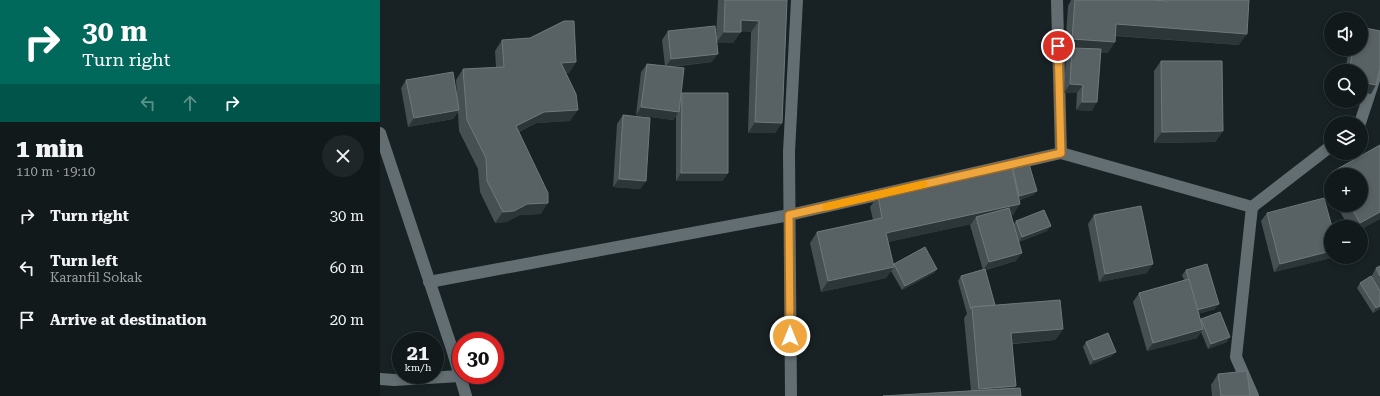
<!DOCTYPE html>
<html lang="en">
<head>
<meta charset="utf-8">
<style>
  :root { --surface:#12191b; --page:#1f2628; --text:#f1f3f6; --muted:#9ca0a3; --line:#31383a }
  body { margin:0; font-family:"Roboto Serif",serif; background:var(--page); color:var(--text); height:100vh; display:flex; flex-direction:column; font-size:15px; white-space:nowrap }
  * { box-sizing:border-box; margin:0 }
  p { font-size:13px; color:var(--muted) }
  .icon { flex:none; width:22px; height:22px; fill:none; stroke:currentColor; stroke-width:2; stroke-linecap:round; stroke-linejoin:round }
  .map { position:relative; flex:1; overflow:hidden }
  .sheet { display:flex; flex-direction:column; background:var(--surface); width:380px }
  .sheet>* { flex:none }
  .hud { background:#00695c; color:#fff; overflow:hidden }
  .controls { position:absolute; left:944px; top:12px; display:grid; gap:8px }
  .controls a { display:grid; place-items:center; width:44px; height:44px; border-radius:50%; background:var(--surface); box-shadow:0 2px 6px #0003,0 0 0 1px var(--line); font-size:20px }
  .speed { position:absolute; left:12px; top:332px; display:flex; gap:8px; font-size:20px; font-weight:700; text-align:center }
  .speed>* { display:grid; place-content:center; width:52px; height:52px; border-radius:50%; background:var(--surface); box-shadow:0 2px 6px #0003,0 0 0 1px var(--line); line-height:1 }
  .speed small { font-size:10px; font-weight:400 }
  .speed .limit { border:6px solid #d22; background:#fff; color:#111 }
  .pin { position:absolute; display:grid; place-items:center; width:34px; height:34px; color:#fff; margin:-17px; border:2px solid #fff; border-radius:50%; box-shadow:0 1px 4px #0007 }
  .me { position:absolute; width:44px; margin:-22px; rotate:0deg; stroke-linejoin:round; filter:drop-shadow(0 0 3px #0008) }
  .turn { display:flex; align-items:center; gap:14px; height:84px; padding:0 16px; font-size:18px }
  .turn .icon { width:52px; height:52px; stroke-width:2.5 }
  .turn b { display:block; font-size:28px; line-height:34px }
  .lanes { display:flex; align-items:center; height:38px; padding:0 16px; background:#0003; justify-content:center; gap:20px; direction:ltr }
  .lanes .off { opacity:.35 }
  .round { display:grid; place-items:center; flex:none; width:42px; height:42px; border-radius:21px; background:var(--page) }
  .summary { display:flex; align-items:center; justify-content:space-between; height:68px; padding:0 16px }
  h1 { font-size:24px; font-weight:800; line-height:30px }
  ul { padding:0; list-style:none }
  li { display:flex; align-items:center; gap:12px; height:52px; padding:0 16px }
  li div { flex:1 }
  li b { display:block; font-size:15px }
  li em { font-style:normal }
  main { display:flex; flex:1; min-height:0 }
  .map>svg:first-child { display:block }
</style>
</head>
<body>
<main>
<section class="sheet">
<div class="hud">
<div class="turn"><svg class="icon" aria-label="right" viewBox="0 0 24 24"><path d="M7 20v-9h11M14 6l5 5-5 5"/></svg><div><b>30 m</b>Turn right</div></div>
<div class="lanes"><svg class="icon off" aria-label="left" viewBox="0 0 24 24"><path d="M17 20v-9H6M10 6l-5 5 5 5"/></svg><svg class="icon off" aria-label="ahead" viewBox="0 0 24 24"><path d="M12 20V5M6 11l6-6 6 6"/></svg><svg class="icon" aria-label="right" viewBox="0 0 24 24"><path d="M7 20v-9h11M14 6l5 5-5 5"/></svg></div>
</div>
<div class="summary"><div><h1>1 min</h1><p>110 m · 19:10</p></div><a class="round"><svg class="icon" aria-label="close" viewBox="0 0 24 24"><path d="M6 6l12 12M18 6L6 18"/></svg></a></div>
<ul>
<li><svg class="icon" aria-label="right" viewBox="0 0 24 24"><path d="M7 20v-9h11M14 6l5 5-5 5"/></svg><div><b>Turn right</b></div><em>30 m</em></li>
<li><svg class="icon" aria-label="left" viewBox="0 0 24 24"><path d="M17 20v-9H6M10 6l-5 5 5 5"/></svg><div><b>Turn left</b><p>Karanfil Sokak</p></div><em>60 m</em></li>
<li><svg class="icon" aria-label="arrive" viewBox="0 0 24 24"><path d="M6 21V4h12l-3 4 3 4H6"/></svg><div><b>Arrive at destination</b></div><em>20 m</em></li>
</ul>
</section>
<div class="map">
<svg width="1000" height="396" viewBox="0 0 1000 396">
  <rect width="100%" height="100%" fill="#182124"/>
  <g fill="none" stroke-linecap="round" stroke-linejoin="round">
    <!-- minor -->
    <g stroke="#636e72" stroke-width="12">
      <polyline points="677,0 681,153"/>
      <polyline points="980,123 1000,62"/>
      <polyline points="0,133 72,349 86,396"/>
      <polyline points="872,207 856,357 873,396"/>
      <polyline points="49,282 409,215 681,153 872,207 951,146"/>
      <polyline points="0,379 14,380 80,376"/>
      <polyline points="411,396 409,152 417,0"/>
    </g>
  </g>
  <!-- wall -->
  <g fill="#464f52">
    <polygon points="338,0 407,0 402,123 395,133 368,133 371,32 361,31 353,43 337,43 332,62 291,67 301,93 302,93 348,173 342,181 296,181 296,116 293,120 256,115 261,72 267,64 285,66 282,40 288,31 336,37"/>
    <polygon points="691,0 770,0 781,1 781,0 869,0 859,45 736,36 728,53 721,52 712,111 696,110 697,93 684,93 686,56 691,50 685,50 688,6"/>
    <polygon points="122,40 196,62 189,73 186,73 190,121 156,123 139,132 161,214 140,215 126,222 115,223 100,192 98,169 79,131 78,112 73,119 28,127 21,88 26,80 77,97 76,80 83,69 116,67 115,51"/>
    <polygon points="969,49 981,49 991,94 981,71 965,71"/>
    <polygon points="781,61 843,131 835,142 774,143 774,71"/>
    <polygon points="243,115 266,181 260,189 233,187 237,124"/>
    <polygon points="1000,145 1000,219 981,229 981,227 969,227 956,205 981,205 981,175 951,175 951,195 944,183 952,172"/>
    <polygon points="633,169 657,191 653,195 640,200 633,215 631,215 633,225 636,221 667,231 639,242 636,234 636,261 605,270 615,305 683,329 675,340 632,344 636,386 634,388 591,391 584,318 587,314 578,281 581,276 603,270 590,225 591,224 508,242 513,265 557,269 554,273 522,290 511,271 506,278 441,292 430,243 437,232 493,220 490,207 498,196"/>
    <polygon points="887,213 951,257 952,257 951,258 894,272 881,221"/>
    <polygon points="714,215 767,273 719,282 708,224"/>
    <polygon points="1000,266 1000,309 993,313 977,288 980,283 991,277 996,268"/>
    <polygon points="806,270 835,309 818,314 820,321 821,319 847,342 828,349 821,332 817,338 767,351 753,302 759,293 804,280 802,275"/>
    <polygon points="706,342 732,356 710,365 703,347"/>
    <polygon points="838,374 870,396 832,396 831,385"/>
  </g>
  <!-- shaded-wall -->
  <g fill="#2c3538">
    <polygon points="361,20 379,21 371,32 354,31"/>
    <polygon points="736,24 867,34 859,45 729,35"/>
    <polygon points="344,32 361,32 353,43 336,43"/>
    <polygon points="692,39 735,42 728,53 692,50 692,48 691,50 685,50"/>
    <polygon points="338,54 332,62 285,67 291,59"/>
    <polygon points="196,62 189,73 173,74 181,63"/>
    <polygon points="981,82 996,85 991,94 981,92"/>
    <polygon points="690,84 703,85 697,93 684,93"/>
    <polygon points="702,102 717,102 712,111 696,110"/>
    <polygon points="261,107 299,112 293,120 256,115"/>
    <polygon points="79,110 73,119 28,127 34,118"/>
    <polygon points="198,110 190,121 156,123 128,137 136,126 164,112"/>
    <polygon points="375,122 402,123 395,133 368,133"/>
    <polygon points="843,131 835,142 774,143 782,132"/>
    <polygon points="301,173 348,173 342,181 296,181"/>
    <polygon points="239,179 266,181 260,189 233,187"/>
    <polygon points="657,191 653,195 633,202 637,197"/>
    <polygon points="168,203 161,214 140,215 126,222 115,223 123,212 147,204"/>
    <polygon points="640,204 633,215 597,222 596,217 591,224 499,244 506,233"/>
    <polygon points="1000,212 1000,219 981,229 981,227 977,227 980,223"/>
    <polygon points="671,226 667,231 639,242 642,237"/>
    <polygon points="951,251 951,258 894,272 900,264"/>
    <polygon points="642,253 636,261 603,270 609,262"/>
    <polygon points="773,264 767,273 719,282 725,274"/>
    <polygon points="514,267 506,278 441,292 448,281"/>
    <polygon points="557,269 554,273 522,290 525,286"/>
    <polygon points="839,304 835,309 814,315 817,310"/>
    <polygon points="1000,306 1000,309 993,313 996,308"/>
    <polygon points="683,329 675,340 623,344 631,333"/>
    <polygon points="823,329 817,338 767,351 773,343"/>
    <polygon points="850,337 847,342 828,349 831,344"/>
    <polygon points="736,352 732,356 710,365 714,360"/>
    <polygon points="636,386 629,396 594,396 599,389"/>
  </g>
  <!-- building -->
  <g fill="#586164" stroke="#6f787a">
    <polygon points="345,0 407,0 402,123 375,122 379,21 361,20 361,32 344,32"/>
    <polygon points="695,0 770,0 788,1 788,0 869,0 867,34 736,24 735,42 692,39"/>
    <polygon points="184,21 194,21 196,62 181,63 196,94 198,110 164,112 136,126 168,193 168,203 147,204 134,211 123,212 107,181 106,158 87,120 83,69 124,67 122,40 150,38"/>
    <polygon points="335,26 338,54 291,59 288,31"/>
    <polygon points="981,27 1000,31 1000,69 996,85 981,82 981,71 969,71 973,49 981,49"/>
    <polygon points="692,48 721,49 717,102 702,102 703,85 690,84"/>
    <polygon points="781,61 842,61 843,131 782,132"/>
    <polygon points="267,64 304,68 299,112 261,107"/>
    <polygon points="73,72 79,110 34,118 26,80"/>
    <polygon points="302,93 348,93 348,173 301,173"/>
    <polygon points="243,115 270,118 266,181 239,179"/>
    <polygon points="1000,145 1000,212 980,223 970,205 981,205 981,175 953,175 952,172"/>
    <polygon points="649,164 657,191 639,196 633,169"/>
    <polygon points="632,167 640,204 506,233 514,267 448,281 437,232 502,218 498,196"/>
    <polygon points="944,198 952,227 951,227 951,251 900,264 887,213"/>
    <polygon points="761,206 773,264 725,274 714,215"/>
    <polygon points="629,208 642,253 609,262 596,217"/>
    <polygon points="664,210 671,226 642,237 636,221"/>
    <polygon points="545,247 557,269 525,286 514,264"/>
    <polygon points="827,264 839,304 817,310 806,270"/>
    <polygon points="1000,266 1000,276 996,268"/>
    <polygon points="605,269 615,305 592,307 591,309 581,276"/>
    <polygon points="991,276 1000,291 1000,306 996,308 980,283"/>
    <polygon points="809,279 823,329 773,343 759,293"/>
    <polygon points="680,300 683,329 631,333 636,386 599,389 592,307"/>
    <polygon points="840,312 850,337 831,344 821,319"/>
    <polygon points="728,333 736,352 714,360 706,342"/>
    <polygon points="867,371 870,396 841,396 838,374"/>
    <polygon points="640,388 641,396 503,396"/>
  </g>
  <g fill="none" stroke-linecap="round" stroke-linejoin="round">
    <!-- route casing -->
    <g stroke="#9c6c28" stroke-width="10">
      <polyline id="route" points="410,336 409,215 681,153 678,46"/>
    </g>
    <!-- route -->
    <use href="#route" stroke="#f0a63e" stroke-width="7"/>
    <!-- slow -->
    <polyline stroke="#f59e0b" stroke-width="7" points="446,207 544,184"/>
  </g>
</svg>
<div class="controls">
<a><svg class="icon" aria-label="sound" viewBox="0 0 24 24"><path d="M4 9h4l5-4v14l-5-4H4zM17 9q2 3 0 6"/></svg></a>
<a><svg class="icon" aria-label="search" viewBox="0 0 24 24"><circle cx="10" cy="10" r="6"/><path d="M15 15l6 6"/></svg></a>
<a><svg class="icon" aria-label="layers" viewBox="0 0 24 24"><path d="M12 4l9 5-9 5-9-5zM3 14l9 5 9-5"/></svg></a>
<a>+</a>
<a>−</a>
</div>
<div class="speed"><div>21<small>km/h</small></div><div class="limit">30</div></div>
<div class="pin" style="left:678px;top:46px;background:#d93025"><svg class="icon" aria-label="arrive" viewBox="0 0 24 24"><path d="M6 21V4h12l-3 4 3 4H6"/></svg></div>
<svg class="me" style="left:410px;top:336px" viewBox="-20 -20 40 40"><circle r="17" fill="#f0a63e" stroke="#fff" stroke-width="3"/><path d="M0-11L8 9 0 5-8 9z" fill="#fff"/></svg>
</div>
</main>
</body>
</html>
